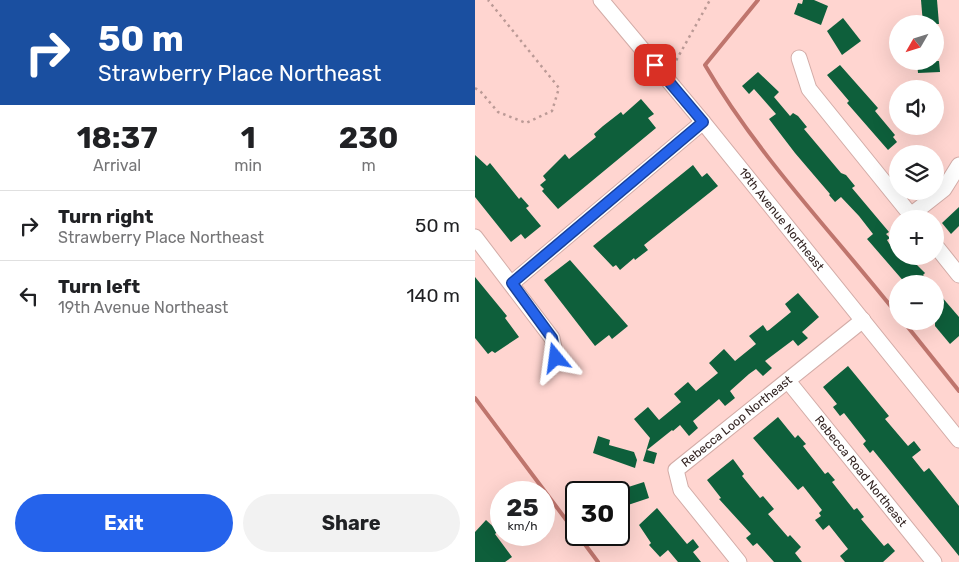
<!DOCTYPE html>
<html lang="en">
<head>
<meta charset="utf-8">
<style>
  :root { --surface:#fff; --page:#f2f2f2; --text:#202124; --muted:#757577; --line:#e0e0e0; --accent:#2563eb }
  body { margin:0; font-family:Rubik,sans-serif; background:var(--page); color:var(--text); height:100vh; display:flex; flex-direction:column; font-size:19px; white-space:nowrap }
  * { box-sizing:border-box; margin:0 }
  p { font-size:16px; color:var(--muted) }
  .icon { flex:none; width:28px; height:28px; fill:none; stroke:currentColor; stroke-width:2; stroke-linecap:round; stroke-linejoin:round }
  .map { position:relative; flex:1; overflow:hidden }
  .sheet { display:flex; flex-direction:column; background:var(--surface); width:475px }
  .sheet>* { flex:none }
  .guide { background:#1a4fa0; color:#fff; overflow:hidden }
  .needle { width:32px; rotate:231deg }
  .controls { position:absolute; left:414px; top:15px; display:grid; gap:10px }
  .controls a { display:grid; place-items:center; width:55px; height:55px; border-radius:50%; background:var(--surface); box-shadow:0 5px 20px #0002; font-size:25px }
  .speed { position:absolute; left:15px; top:481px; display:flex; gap:10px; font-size:25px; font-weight:700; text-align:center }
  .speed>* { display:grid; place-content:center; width:65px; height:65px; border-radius:50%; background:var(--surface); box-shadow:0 5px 20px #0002; line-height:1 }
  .speed small { font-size:12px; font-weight:400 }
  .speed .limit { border:2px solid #111; border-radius:8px; background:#fff; color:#111 }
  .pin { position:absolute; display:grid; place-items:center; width:42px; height:42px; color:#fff; margin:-21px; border-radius:10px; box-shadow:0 2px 8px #0006 }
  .me { position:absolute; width:55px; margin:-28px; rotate:344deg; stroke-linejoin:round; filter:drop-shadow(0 0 4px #0008) }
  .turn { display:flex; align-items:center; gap:18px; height:105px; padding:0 15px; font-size:22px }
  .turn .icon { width:65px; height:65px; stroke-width:2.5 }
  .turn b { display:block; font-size:35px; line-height:42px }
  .eta { display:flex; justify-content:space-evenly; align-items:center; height:85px; text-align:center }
  .eta b { font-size:30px; font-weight:700; line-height:35px }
  .primary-button { display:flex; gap:10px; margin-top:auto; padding:10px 15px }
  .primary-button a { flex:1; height:58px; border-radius:30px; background:var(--accent); color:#fff; font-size:20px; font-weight:700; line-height:58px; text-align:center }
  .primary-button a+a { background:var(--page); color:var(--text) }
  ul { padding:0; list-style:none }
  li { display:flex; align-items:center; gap:15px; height:70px; padding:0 15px; border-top:1px solid var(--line) }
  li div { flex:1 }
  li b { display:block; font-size:19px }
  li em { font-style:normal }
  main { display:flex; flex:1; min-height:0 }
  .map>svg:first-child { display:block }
</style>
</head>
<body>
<main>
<section class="sheet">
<div class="guide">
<div class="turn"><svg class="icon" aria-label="right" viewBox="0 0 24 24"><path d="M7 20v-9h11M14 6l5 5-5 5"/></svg><div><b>50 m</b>Strawberry Place Northeast</div></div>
</div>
<div class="eta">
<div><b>18:37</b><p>Arrival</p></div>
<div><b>1</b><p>min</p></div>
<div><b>230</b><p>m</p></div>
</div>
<ul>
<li><svg class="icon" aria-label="right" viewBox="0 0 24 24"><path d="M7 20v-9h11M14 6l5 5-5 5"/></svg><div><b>Turn right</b><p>Strawberry Place Northeast</p></div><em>50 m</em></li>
<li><svg class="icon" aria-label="left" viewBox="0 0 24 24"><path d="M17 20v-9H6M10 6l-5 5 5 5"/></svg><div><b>Turn left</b><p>19th Avenue Northeast</p></div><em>140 m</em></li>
</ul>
<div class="primary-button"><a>Exit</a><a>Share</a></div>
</section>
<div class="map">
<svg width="484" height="562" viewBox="0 0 484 562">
  <rect width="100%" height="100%" fill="#ffd5d0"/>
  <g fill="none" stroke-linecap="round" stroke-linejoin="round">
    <!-- stream -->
    <g stroke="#bf756d" stroke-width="4">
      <path d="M283,0L230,65C283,156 357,232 422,314"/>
      <polyline points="428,321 484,391"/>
      <polyline points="0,398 101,533"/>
      <polyline points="103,535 123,562"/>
    </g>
  </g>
  <!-- building -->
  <g fill="#0e5f3b">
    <polygon points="328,0 339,0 353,6 346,25 319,14 323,3 327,4"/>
    <polygon points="446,0 462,0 464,24 448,24"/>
    <polygon points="368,18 386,41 367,55 352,31"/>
    <polygon points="442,61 464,61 465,72 443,73"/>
    <polygon points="365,65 403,108 400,111 420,135 418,137 422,142 413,150 372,103 374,101 352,75"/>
    <polygon points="283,72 304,92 299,97 315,116 318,113 323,116 332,127 329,129 366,173 371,175 380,186 377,188 414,232 411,234 415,238 412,240 422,256 433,256 450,273 448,275 455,284 431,284 392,239 398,234 384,216 366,197 360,202 354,195 355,194 320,153 294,119 301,114 279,89 274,94 267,86"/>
    <polygon points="166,99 179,114 173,118 181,128 83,209 67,191 69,189 65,185 71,180 68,176 90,154 94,159 121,137 119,134 128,126 146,112 148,115"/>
    <polygon points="0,155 12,166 15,163 44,199 46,197 54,206 51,208 66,226 50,239 46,234 36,242 0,197"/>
    <polygon points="218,165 227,177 232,173 243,186 169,245 173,250 160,260 159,258 145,270 141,265 138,267 118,246"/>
    <polygon points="484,207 484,226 476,234 467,223"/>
    <polygon points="95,260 153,326 137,339 134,335 120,346 69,280"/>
    <polygon points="0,277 32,316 30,318 44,337 20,353 17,351 13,354 0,338"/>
    <polygon points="460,289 484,317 484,336 475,344 460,326"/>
    <polygon points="323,293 344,317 327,332 333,338 323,346 318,340 290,361 297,368 288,376 281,369 274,374 255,391 260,398 250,406 244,399 218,421 223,428 214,436 205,425 198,431 197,430 172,450 182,453 179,464 168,461 175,438 159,419 173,407 184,420 206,402 199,394 213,382 221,391 243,373 234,363 249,349 260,361 281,344 274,336 288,325 292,331 294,330 316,312 310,304"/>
    <polygon points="373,366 414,416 410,419 433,446 439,441 446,450 437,457 449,472 454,468 484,506 484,556 398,450 395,453 388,444 391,441 369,413 365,416 358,407 362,404 348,387"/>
    <polygon points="303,417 320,438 323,435 331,444 328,446 350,474 353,472 360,480 357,482 379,510 382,508 389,517 386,519 409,546 413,543 420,551 408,562 370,562 365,556 373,549 354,525 348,530 340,520 346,516 344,513 347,510 328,486 323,490 278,438"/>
    <polygon points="123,436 135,440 134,445 159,452 162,460 160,468 118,453"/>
    <polygon points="258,459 269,474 267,476 285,498 288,496 299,509 293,514 313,537 315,535 326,547 320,553 327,562 299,562 282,543 278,546 271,538 276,534 244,499 246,498 232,480"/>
    <polygon points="169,482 174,498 144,508 144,490"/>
    <polygon points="182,508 212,544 218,539 224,547 218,552 226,562 203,562 193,550 185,557 174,545 176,543 164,525"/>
    <polygon points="11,520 23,531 20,534 37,557 30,562 0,562 0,532"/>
  </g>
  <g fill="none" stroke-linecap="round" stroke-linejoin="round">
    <!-- street casing -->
    <g stroke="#d3aca7" stroke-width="17">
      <g id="street">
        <path id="s1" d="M126,0L228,122L484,440"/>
        <polyline points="324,58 334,89 439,219"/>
        <polyline points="436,215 469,189 484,165"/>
        <polyline points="0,237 77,338 81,358"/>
        <polyline points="460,245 484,275"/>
        <polyline points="37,283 228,122"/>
        <path id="s2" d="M313,381L459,562"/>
        <path id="s3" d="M264,562L206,490L201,470L388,320"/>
      </g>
    </g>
    <!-- path -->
    <g stroke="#bb9a96" stroke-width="2.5" stroke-dasharray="2.5 4" stroke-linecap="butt">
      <polyline points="198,66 235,0"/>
      <polyline points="0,88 6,92 23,112 51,123 77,111 84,88 13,0"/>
    </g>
    <!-- street -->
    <use href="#street" stroke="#fff" stroke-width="15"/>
  </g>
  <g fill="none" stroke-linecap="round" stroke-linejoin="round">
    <!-- route casing -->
    <g stroke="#184099" stroke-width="12">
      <polyline id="route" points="81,358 77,338 37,283 228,122 180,65"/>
    </g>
    <!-- route -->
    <use href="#route" stroke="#2563eb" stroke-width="9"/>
  </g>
  <g text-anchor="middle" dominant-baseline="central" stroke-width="5" stroke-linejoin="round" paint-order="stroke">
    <!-- street labels -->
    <g font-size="12" fill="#322321" stroke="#fae9e7">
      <text stroke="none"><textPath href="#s1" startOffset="284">19th Avenue Northeast</textPath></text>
      <text stroke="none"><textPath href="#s3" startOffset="191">Rebecca Loop Northeast</textPath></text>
      <text stroke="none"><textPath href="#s2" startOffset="116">Rebecca Road Northeast</textPath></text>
    </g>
  </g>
</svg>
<div class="controls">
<a><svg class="needle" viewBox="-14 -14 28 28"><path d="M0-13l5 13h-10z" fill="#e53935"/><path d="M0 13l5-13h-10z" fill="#757577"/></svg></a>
<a><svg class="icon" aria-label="sound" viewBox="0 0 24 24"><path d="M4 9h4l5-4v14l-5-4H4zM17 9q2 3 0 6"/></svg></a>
<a><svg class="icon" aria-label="layers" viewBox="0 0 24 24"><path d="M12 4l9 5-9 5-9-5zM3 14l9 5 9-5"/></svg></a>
<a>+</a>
<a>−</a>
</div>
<div class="speed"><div>25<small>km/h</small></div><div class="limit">30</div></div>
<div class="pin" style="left:180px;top:65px;background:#d93025"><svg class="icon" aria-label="arrive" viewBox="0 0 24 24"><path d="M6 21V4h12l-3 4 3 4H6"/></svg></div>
<svg class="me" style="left:81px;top:358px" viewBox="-20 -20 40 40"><path d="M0-17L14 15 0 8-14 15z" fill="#2563eb" stroke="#fff" stroke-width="4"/></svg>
</div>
</main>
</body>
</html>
